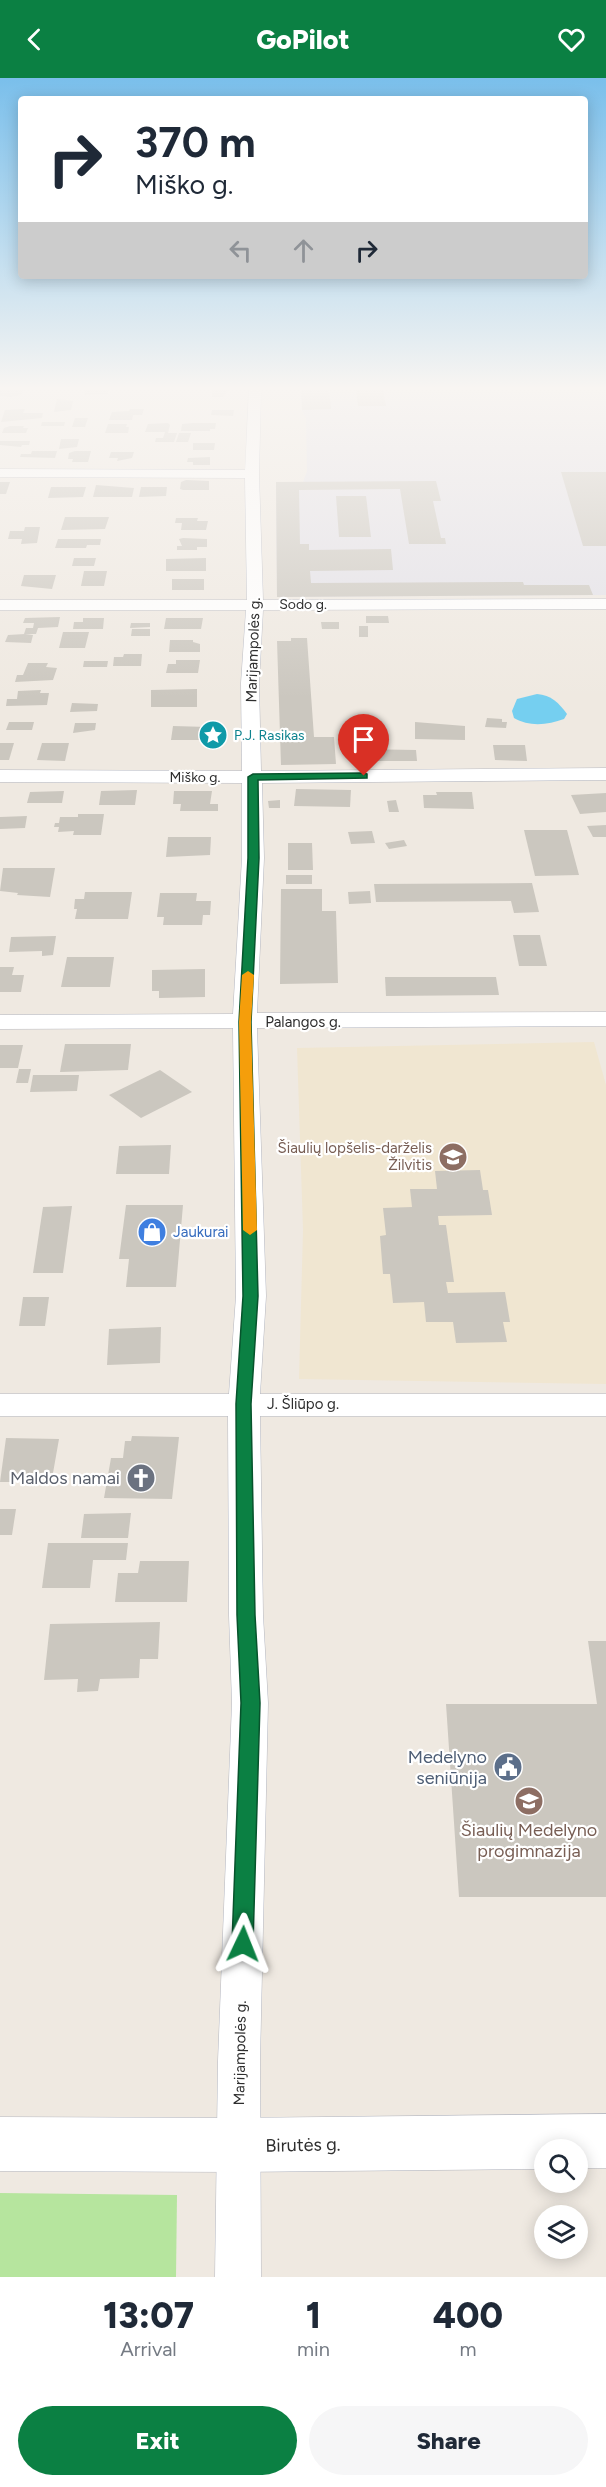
<!DOCTYPE html>
<html lang="en">
<head>
<meta charset="utf-8">
<style>
  :root { --surface:#fff; --page:#f6f6f7; --text:#1f2937; --muted:#747a83; --accent:#0b8043 }
  body { margin:0; font-family:Figtree,sans-serif; background:var(--page); color:var(--text); height:100vh; display:flex; flex-direction:column; font-size:22px; white-space:nowrap }
  * { box-sizing:border-box; margin:0 }
  p { font-size:20px; color:var(--muted) }
  .icon { flex:none; width:33px; height:33px; fill:none; stroke:currentColor; stroke-width:2; stroke-linecap:round; stroke-linejoin:round }
  .map { position:relative; height:2199px; overflow:hidden }
  .drawer { display:flex; flex-direction:column; background:var(--surface); flex:1 }
  .drawer>* { flex:none }
  .top-card { position:absolute; left:18px; top:18px; width:570px; height:183px; border-radius:6px; box-shadow:0 3px 15px #0003; background:#fff; color:var(--text); overflow:hidden }
  .controls { position:absolute; left:534px; top:2061px; display:grid; gap:12px }
  .controls a { display:grid; place-items:center; width:54px; height:54px; border-radius:50%; background:var(--surface); box-shadow:0 3px 15px #0003; font-size:30px }
  .pin { position:absolute; display:grid; place-items:center; width:51px; height:51px; color:#fff; margin:-62px -26px; border-radius:50% 50% 50% 0; rotate:-45deg; box-shadow:0 0 6px #0007 }
  .pin .icon { rotate:45deg }
  .me { position:absolute; width:66px; margin:-33px; rotate:2deg; stroke-linejoin:round; filter:drop-shadow(0 0 4px #0008) }
  .turn { display:flex; align-items:center; gap:21px; height:126px; padding:0 18px; font-size:27px }
  .turn .icon { width:78px; height:78px; stroke-width:2.5 }
  .turn b { display:block; font-size:42px; line-height:51px }
  .lanes { display:flex; align-items:center; height:57px; padding:0 18px; background:#0003; justify-content:center; gap:30px; direction:ltr }
  .lanes .off { opacity:.35 }
  .eta { display:flex; justify-content:space-evenly; align-items:center; height:102px; text-align:center }
  .eta b { font-size:36px; font-weight:800; line-height:42px }
  .action { display:flex; gap:12px; margin-top:auto; padding:12px 18px }
  .action a { flex:1; height:69px; border-radius:36px; background:var(--accent); color:#fff; font-size:24px; font-weight:800; line-height:69px; text-align:center }
  .action a+a { background:var(--page); color:var(--text) }
  header { display:flex; justify-content:space-between; align-items:center; height:78px; padding:0 18px; background:var(--accent); color:#fff; font-size:27px; font-weight:800 }
  .map>svg:first-child { display:block }
</style>
</head>
<body>
<header><svg class="icon" aria-label="back" viewBox="0 0 24 24"><path d="M15 5l-7 7 7 7"/></svg>GoPilot<svg class="icon" aria-label="heart" viewBox="0 0 24 24"><path d="M12 20l-8-8c-3-5 5-10 8-4 3-6 11-1 8 4z"/></svg></header>
<div class="map">
<svg width="606" height="2199" viewBox="0 0 606 2199">
  <rect width="100%" height="100%" fill="#efe9e1"/>
  <!-- industrial -->
  <polygon fill="#e3e1e8" points="301,312 606,312 606,517 277,519 276,404 303,404 307,393 306,340 302,332"/>
  <!-- education -->
  <polygon fill="#f0e6d1" points="594,964 606,1007 606,1306 299,1301 303,1152 297,970"/>
  <!-- green -->
  <polygon fill="#b6e59e" points="0,2115 177,2117 176,2199 0,2199"/>
  <!-- water -->
  <path fill="#75cff0" d="M537,616C551,617 559,625 567,636L564,641C548,647 529,649 514,640L512,633L517,621Z"/>
  <!-- building -->
  <g fill="#cbc7bf">
    <polygon points="0,312 23,312 21,317 11,319 0,318"/>
    <polygon points="85,312 108,312 108,316 84,317"/>
    <polygon points="212,312 229,312 223,319 212,319"/>
    <polygon points="301,312 329,312 331,331 302,332"/>
    <polygon points="356,312 383,312 386,328 358,328"/>
    <polygon points="57,321 73,323 71,332 54,334"/>
    <polygon points="25,331 23,335 43,335 42,340 1,344 5,332"/>
    <polygon points="130,331 144,331 142,337 133,337 132,342 109,342 112,334 129,333"/>
    <polygon points="212,332 234,332 233,338 211,337"/>
    <polygon points="75,340 88,340 85,349 72,349"/>
    <polygon points="42,344 65,344 64,348 41,348"/>
    <polygon points="168,345 170,347 168,355 177,355 174,364 155,364 156,360 163,360 165,354 145,354 148,346"/>
    <polygon points="193,345 216,345 215,351 210,351 210,353 181,353 182,346"/>
    <polygon points="108,346 127,346 126,349 129,349 128,355 105,355"/>
    <polygon points="10,348 24,348 23,350 28,350 26,355 2,355 4,350"/>
    <polygon points="179,355 191,355 188,364 176,364"/>
    <polygon points="61,361 79,361 77,369 59,371"/>
    <polygon points="0,363 30,363 29,367 22,367 21,369 0,367"/>
    <polygon points="193,365 215,365 214,372 193,372"/>
    <polygon points="32,373 57,373 55,380 20,379 21,376 31,376"/>
    <polygon points="75,373 91,373 88,384 72,384 73,381 68,381 69,375"/>
    <polygon points="111,374 134,374 132,380 117,383 118,380 109,380"/>
    <polygon points="210,379 210,387 193,387 193,384 187,384 188,380"/>
    <polygon points="561,394 606,394 606,468 583,468"/>
    <polygon points="186,402 209,403 209,412 183,412 180,411 181,404"/>
    <polygon points="436,403 441,423 433,423 441,460 445,460 446,466 409,466 400,411 299,412 300,466 309,466 309,472 391,471 393,492 310,493 311,505 523,504 524,507 589,507 593,517 277,519 276,404"/>
    <polygon points="0,404 10,404 6,416 0,416"/>
    <polygon points="96,407 134,410 132,419 93,419"/>
    <polygon points="51,409 86,409 83,419 48,420"/>
    <polygon points="141,409 167,409 166,418 139,419"/>
    <polygon points="336,418 366,418 371,459 339,459"/>
    <polygon points="65,439 109,439 105,451 61,452"/>
    <polygon points="176,440 198,440 197,443 208,443 206,452 181,452 182,445 175,445"/>
    <polygon points="25,449 40,449 37,465 21,466 22,461 8,461 10,453 24,453"/>
    <polygon points="183,460 207,461 207,469 197,469 197,472 177,472 177,468 182,468 179,461"/>
    <polygon points="58,461 101,461 100,467 87,467 86,470 55,470"/>
    <polygon points="74,480 96,480 94,488 72,488"/>
    <polygon points="206,480 206,493 166,493 166,481"/>
    <polygon points="84,493 107,493 104,508 81,508"/>
    <polygon points="24,497 56,497 52,511 21,508"/>
    <rect x="172" y="501" width="32" height="11"/>
    <polygon points="366,538 388,538 389,545 366,545"/>
    <polygon points="60,539 58,549 38,550 36,556 24,556 26,550 33,550 34,545 23,545 25,540"/>
    <polygon points="83,540 104,540 103,551 73,551 74,544 83,544"/>
    <polygon points="166,540 203,540 201,551 164,551"/>
    <polygon points="321,544 339,544 339,551 322,551"/>
    <polygon points="131,545 150,545 150,549 130,550"/>
    <rect x="359" y="548" width="9" height="11"/>
    <polygon points="132,551 150,551 150,558 131,558"/>
    <polygon points="63,554 89,554 85,570 59,570"/>
    <polygon points="8,557 25,556 33,557 31,565 5,564"/>
    <polygon points="291,560 307,560 314,659 334,659 336,686 281,687 277,563 291,563"/>
    <polygon points="170,562 193,562 193,564 200,566 200,574 169,574"/>
    <polygon points="124,576 142,576 141,588 113,588 114,579 123,579"/>
    <polygon points="176,582 200,582 198,595 166,595 168,586 176,586"/>
    <polygon points="84,583 108,583 107,589 83,589"/>
    <polygon points="28,585 48,585 46,589 57,590 53,602 15,604 17,597 23,597"/>
    <polygon points="197,611 197,629 151,629 151,612"/>
    <polygon points="41,612 40,615 49,615 47,627 6,628 7,621 17,621 18,613"/>
    <polygon points="72,625 98,626 97,633 70,634"/>
    <polygon points="487,640 502,641 502,644 507,644 506,650 485,649"/>
    <polygon points="9,644 34,644 32,652 6,652"/>
    <polygon points="415,644 465,648 465,662 415,661"/>
    <polygon points="75,645 96,645 95,652 73,655"/>
    <polygon points="173,648 208,649 207,662 171,662"/>
    <polygon points="0,665 14,665 9,682 0,682"/>
    <polygon points="42,665 69,665 65,683 37,682"/>
    <polygon points="493,667 525,667 527,683 495,682"/>
    <polygon points="358,671 416,672 417,683 359,683"/>
    <polygon points="296,711 351,712 350,729 294,728"/>
    <polygon points="137,712 135,727 99,727 101,713"/>
    <polygon points="64,713 62,725 27,725 30,714"/>
    <polygon points="174,713 212,713 210,726 218,726 218,733 180,733 181,726 173,726"/>
    <polygon points="436,714 472,714 474,731 424,730 423,717 437,717"/>
    <polygon points="606,715 606,734 580,736 571,717"/>
    <polygon points="280,722 280,730 269,730 268,723"/>
    <polygon points="396,722 399,734 389,734 387,723"/>
    <polygon points="78,736 104,736 101,757 73,757 74,753 58,754 59,749 54,749 55,745 59,745 60,739 78,739"/>
    <polygon points="27,738 25,750 0,751 0,739"/>
    <polygon points="606,747 606,759 593,759 587,748"/>
    <polygon points="524,752 567,752 579,797 535,798"/>
    <polygon points="372,753 375,765 351,766 348,754"/>
    <polygon points="168,759 211,759 210,777 166,779"/>
    <polygon points="404,762 407,768 389,771 385,765"/>
    <polygon points="288,765 312,765 313,792 288,792"/>
    <polygon points="3,790 55,790 50,819 17,817 18,815 0,813"/>
    <rect x="286" y="797" width="26" height="9"/>
    <polygon points="532,805 539,834 514,835 511,823 376,824 374,806"/>
    <polygon points="281,811 322,811 322,833 336,833 338,905 280,906"/>
    <polygon points="370,813 371,825 349,826 348,814"/>
    <polygon points="85,814 132,814 128,841 75,841 77,831 74,831 75,821 84,821"/>
    <polygon points="160,815 197,815 196,823 211,823 210,837 203,837 202,847 163,847 164,839 157,839"/>
    <polygon points="513,857 540,857 547,888 519,888"/>
    <polygon points="56,858 53,877 42,878 42,873 9,874 11,859"/>
    <polygon points="67,879 114,879 110,909 61,909"/>
    <polygon points="0,889 14,889 12,897 24,897 21,914 0,914"/>
    <polygon points="205,891 205,919 159,920 159,913 152,913 152,892"/>
    <polygon points="385,899 496,899 499,917 386,918"/>
    <polygon points="65,966 131,966 128,992 60,994"/>
    <polygon points="0,967 23,967 18,990 0,990"/>
    <polygon points="19,991 31,991 28,1005 16,1005"/>
    <polygon points="160,992 192,1014 141,1040 109,1017"/>
    <polygon points="33,997 79,997 77,1013 30,1014"/>
    <polygon points="171,1067 169,1096 116,1096 119,1068"/>
    <polygon points="480,1092 483,1112 488,1112 492,1137 438,1138 439,1147 446,1147 454,1204 446,1204 448,1215 505,1214 510,1244 503,1244 507,1264 456,1265 453,1244 426,1244 424,1224 393,1225 390,1196 383,1196 380,1158 386,1157 383,1130 412,1129 410,1111 437,1111 435,1093"/>
    <polygon points="126,1127 183,1127 176,1209 126,1209 129,1181 119,1181"/>
    <polygon points="72,1128 63,1195 33,1195 43,1129"/>
    <polygon points="23,1219 49,1219 45,1248 19,1248"/>
    <polygon points="161,1249 160,1285 107,1287 109,1251"/>
    <polygon points="132,1358 179,1359 172,1421 104,1420 111,1380 123,1380 125,1363 131,1363"/>
    <polygon points="6,1360 59,1361 53,1395 31,1395 30,1404 0,1404"/>
    <polygon points="0,1431 16,1431 12,1457 0,1457"/>
    <polygon points="131,1435 128,1460 81,1460 84,1436"/>
    <polygon points="48,1465 128,1465 126,1482 93,1482 90,1510 42,1510"/>
    <polygon points="140,1483 189,1483 187,1524 115,1524 118,1495 138,1495"/>
    <polygon points="160,1544 158,1581 140,1581 139,1600 100,1601 98,1613 77,1614 78,1601 44,1602 50,1546"/>
    <polygon points="588,1563 606,1563 606,1819 459,1819 446,1626 597,1626"/>
  </g>
  <g fill="none" stroke-linecap="round" stroke-linejoin="round">
    <!-- street casing -->
    <g stroke="#b4b7c1" stroke-width="1">
      <polygon id="street" points="249,312 261,312 259,396 263,522 606,521 606,531 263,532 259,605 261,693 606,690 606,702 262,705 264,780 257,935 606,934 606,948 257,950 266,1218 260,1316 606,1316 606,1338 260,1338 263,1537 268,1625 260,1983 261,2199 215,2199 218,1983 232,1625 229,1537 228,1338 0,1338 0,1316 229,1316 236,1218 233,950 0,951 0,937 233,936 242,780 242,705 0,704 0,692 242,693 241,605 246,532 0,532 0,522 247,522 245,400 0,399 0,391 245,392"/>
    </g>
    <!-- secondary casing -->
    <g stroke="#b4b7c1" stroke-width="1">
      <polygon id="secondary" points="606,2036 606,2090 578,2090 578,2072 544,2072 544,2091 239,2094 0,2093 0,2039 239,2040"/>
    </g>
    <!-- street -->
    <use href="#street" fill="#fff" fill-rule="evenodd"/>
    <!-- secondary -->
    <use href="#secondary" fill="#fff" fill-rule="evenodd"/>
  </g>
  <!-- sky -->
  <linearGradient id="sky" x2="0" y2="1"><stop stop-color="#7abfeb"/><stop offset="0.5" stop-color="#f8f5f2"/><stop offset="1" stop-color="#f8f5f2" stop-opacity="0"/></linearGradient>
  <rect width="606" height="620" fill="url(#sky)"/>
  <!-- route -->
  <polygon fill="#0b8043" stroke="#07532c" stroke-width="1.5" points="364,695 367,696 367,700 258,702 259,780 251,944 258,1218 251,1326 255,1537 260,1625 253,1866 250,1873 243,1876 235,1873 232,1866 241,1625 237,1537 236,1326 243,1218 239,944 248,780 248,699 253,696"/>
  <!-- slow -->
  <polygon fill="#f59e0b" points="248,893 254,897 251,944 257,1152 250,1157 243,1152 239,944 242,897"/>
  <!-- icons -->
  <defs>
    <g id="sight-disc" transform="scale(1.5)"><circle r="9.5" fill="#0f9aa8" stroke="#fff"/><path d="M0-6L1.8-2.2L6-1.7L2.9 1.2L3.7 5.4L0 3.3L-3.7 5.4L-2.9 1.2L-6-1.7L-1.8-2.2Z" fill="#fff"/></g>
    <g id="school-disc" transform="scale(1.5)"><circle r="9.5" fill="#8d6e63" stroke="#fff"/><path d="M0-5L7-2L0 1L-7-2ZM-4 1L0 2.5L4 1V4Q0 6-4 4Z" fill="#fff"/></g>
    <g id="shop-disc" transform="scale(1.5)"><circle r="9.5" fill="#3f7fe0" stroke="#fff"/><path d="M-5-2.5h2.3a2.7 3.5 0 0 1 5.4 0H5L5.5 6h-11ZM-1.5-2.5h3a1.5 2.3 0 0 0-3 0Z" fill="#fff"/></g>
    <g id="church-disc" transform="scale(1.5)"><circle r="9.5" fill="#6b7280" stroke="#fff"/><path d="M-1.2-6h2.4v3.5h3.3v2.4h-3.3V6h-2.4V-.1h-3.3v-2.4h3.3Z" fill="#fff"/></g>
    <g id="civic-disc" transform="scale(1.5)"><circle r="9.5" fill="#5c6f8a" stroke="#fff"/><path d="M-.6-6.5H3V-4.5H.6V-3L4-1V1h2V6H-6V1h2V-1L-.6-3ZM-1.2 2.5V6h2.4V2.5Z" fill="#fff"/></g>
  </defs>
  <g fill-rule="evenodd">
    <use href="#sight-disc" x="213" y="657"/>
    <use href="#school-disc" x="453" y="1079"/>
    <use href="#shop-disc" x="152" y="1154"/>
    <use href="#church-disc" x="141" y="1400"/>
    <use href="#civic-disc" x="508" y="1689"/>
    <use href="#school-disc" x="529" y="1723"/>
  </g>
  <g text-anchor="middle" dominant-baseline="central" stroke-width="4.5" stroke-linejoin="round" paint-order="stroke">
    <!-- far-street labels -->
    <g font-size="14" fill="#2e2e2e" stroke="#fff">
      <text x="303" y="526">Sodo g.</text>
      <text x="195" y="699">Miško g.</text>
    </g>
    <!-- far-culture labels -->
    <g font-size="14" fill="#0d838f" stroke="#fff" text-anchor="start">
      <text x="234" y="657">P.J. Rasikas</text>
    </g>
    <!-- street labels -->
    <g font-size="15" fill="#2e2e2e" stroke="#fff">
      <text transform="translate(253 572) rotate(-88)">Marijampolės g.</text>
      <text x="303" y="944">Palangos g.</text>
      <text x="303" y="1326">J. Šliūpo g.</text>
      <text transform="translate(240 1975) rotate(-89)">Marijampolės g.</text>
    </g>
    <!-- education labels -->
    <g font-size="15" fill="#785e54" stroke="#fff" text-anchor="end">
      <text x="432" y="1070">Šiaulių lopšelis-darželis<tspan x="432" dy="17">Žilvitis</tspan></text>
    </g>
    <!-- shop labels -->
    <g font-size="15" fill="#366cbe" stroke="#fff" text-anchor="start">
      <text x="173" y="1154">Jaukurai</text>
    </g>
    <!-- near-worship labels -->
    <g font-size="18" fill="#5b616d" stroke="#fff" text-anchor="end">
      <text x="120" y="1400">Maldos namai</text>
    </g>
    <!-- near-service labels -->
    <g font-size="18" fill="#4e5e75" stroke="#fff" text-anchor="end">
      <text x="487" y="1679">Medelyno<tspan x="487" dy="21">seniūnija</tspan></text>
    </g>
    <!-- near-education labels -->
    <g font-size="18" fill="#785e54" stroke="#fff">
      <text x="529" y="1752">Šiaulių Medelyno<tspan x="529" dy="21">progimnazija</tspan></text>
    </g>
    <!-- near-street labels -->
    <g font-size="18" fill="#2e2e2e" stroke="#fff">
      <text transform="translate(303 2067) rotate(-1)">Birutės g.</text>
    </g>
  </g>
</svg>
<div class="controls">
<a><svg class="icon" aria-label="search" viewBox="0 0 24 24"><circle cx="10" cy="10" r="6"/><path d="M15 15l6 6"/></svg></a>
<a><svg class="icon" aria-label="layers" viewBox="0 0 24 24"><path d="M12 4l9 5-9 5-9-5zM3 14l9 5 9-5"/></svg></a>
</div>
<div class="pin" style="left:364px;top:698px;background:#d93025"><svg class="icon" aria-label="arrive" viewBox="0 0 24 24"><path d="M6 21V4h12l-3 4 3 4H6"/></svg></div>
<svg class="me" style="left:243px;top:1866px" viewBox="-20 -20 40 40"><path d="M0-17L14 15 0 8-14 15z" fill="#0b8043" stroke="#fff" stroke-width="4"/></svg>
<div class="top-card">
<div class="turn"><svg class="icon" aria-label="right" viewBox="0 0 24 24"><path d="M7 20v-9h11M14 6l5 5-5 5"/></svg><div><b>370 m</b>Miško g.</div></div>
<div class="lanes"><svg class="icon off" aria-label="left" viewBox="0 0 24 24"><path d="M17 20v-9H6M10 6l-5 5 5 5"/></svg><svg class="icon off" aria-label="ahead" viewBox="0 0 24 24"><path d="M12 20V5M6 11l6-6 6 6"/></svg><svg class="icon" aria-label="right" viewBox="0 0 24 24"><path d="M7 20v-9h11M14 6l5 5-5 5"/></svg></div>
</div>
</div>
<section class="drawer">
<div class="eta">
<div><b>13:07</b><p>Arrival</p></div>
<div><b>1</b><p>min</p></div>
<div><b>400</b><p>m</p></div>
</div>
<div class="action"><a>Exit</a><a>Share</a></div>
</section>
</body>
</html>
